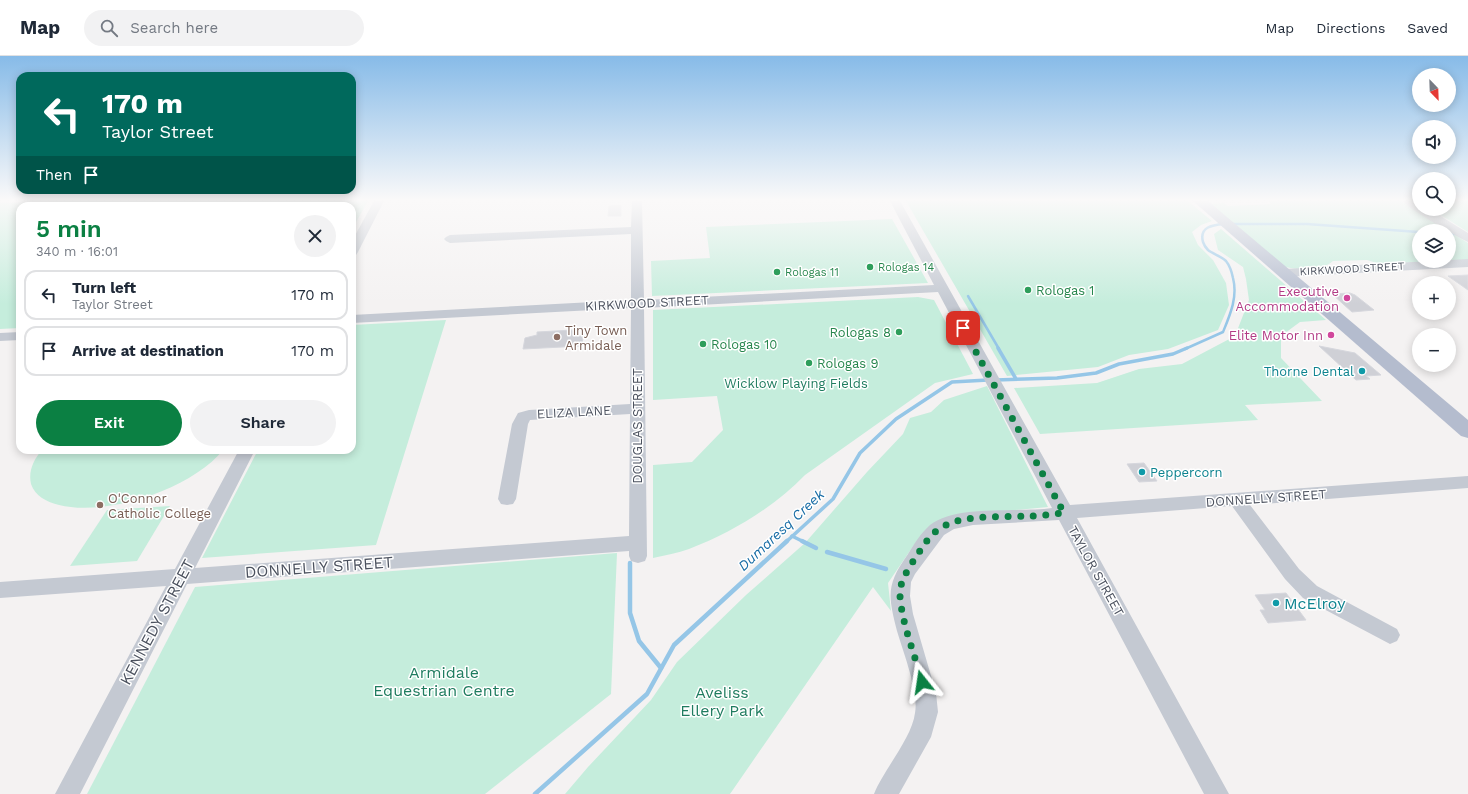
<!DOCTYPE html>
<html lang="en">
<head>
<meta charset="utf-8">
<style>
  :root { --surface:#fff; --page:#f2f2f3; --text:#1f2937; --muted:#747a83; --line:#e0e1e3; --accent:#0b8043 }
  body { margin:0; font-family:"Work Sans",sans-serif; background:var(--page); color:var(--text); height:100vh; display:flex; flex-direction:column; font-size:15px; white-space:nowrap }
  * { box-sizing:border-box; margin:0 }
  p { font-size:13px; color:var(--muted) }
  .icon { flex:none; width:22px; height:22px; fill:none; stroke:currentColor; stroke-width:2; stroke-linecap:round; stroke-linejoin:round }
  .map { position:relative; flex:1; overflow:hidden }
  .panel { position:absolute; left:16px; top:146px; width:340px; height:252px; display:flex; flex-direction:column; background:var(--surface); border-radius:12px; box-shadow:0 2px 10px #0003 }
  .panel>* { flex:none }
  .banner { position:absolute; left:16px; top:16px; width:340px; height:122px; border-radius:12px; box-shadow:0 2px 10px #0003; background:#00695c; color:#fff; overflow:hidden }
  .needle { width:26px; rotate:157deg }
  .fabs { position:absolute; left:1412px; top:12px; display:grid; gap:8px }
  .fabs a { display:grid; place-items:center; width:44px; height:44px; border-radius:50%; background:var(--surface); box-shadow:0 2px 10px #0003; font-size:20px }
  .pin { position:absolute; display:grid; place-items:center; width:34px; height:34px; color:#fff; margin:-17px; border-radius:8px; box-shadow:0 2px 6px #0006 }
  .me { position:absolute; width:44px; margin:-22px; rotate:345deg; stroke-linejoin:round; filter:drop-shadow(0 0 3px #0008) }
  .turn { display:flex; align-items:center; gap:14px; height:84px; padding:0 20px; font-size:18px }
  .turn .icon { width:52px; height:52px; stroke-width:2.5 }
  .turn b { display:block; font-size:28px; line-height:34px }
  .then { display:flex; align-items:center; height:38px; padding:0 20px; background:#0003; gap:8px; font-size:15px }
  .round { display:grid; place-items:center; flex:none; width:42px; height:42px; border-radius:21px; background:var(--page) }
  .overview { display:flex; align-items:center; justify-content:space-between; height:68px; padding:0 20px }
  h1 { font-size:24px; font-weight:600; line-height:30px; color:var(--accent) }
  .action { display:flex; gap:8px; margin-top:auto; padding:8px 20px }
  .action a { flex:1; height:46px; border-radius:24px; background:var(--accent); color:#fff; font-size:16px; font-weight:600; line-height:46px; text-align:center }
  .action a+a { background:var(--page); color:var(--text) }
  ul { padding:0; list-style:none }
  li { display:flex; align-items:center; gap:12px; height:50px; margin:0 8px 6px; padding:0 12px; border:2px solid var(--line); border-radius:12px }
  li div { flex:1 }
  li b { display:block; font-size:15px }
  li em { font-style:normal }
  header { display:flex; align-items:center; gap:24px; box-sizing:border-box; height:56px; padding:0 20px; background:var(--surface); border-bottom:1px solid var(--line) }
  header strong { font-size:19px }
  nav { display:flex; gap:22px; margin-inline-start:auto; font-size:14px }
  .search { width:280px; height:36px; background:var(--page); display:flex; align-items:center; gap:10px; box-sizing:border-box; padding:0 14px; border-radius:22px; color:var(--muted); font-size:15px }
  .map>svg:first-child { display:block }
</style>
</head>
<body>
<header>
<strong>Map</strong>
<div class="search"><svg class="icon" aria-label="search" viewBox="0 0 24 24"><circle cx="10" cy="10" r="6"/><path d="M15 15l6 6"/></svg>Search here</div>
<nav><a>Map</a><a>Directions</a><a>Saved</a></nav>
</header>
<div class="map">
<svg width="1468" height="738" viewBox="0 0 1468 738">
  <rect width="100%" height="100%" fill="#f4f2f2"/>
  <!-- green -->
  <g fill="#c5eddc">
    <polygon points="68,145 368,145 352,173 352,150 20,150 20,272 0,273 0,147"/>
    <polygon points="906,145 1188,145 1212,165 1201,169 1192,176 1198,189 1213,204 1226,227 1229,249 1218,274 1168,293 1129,299 1098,311 1007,320"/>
    <path d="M1268,145H1401L1448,175H1419V205H1445L1380,208L1367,204L1333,205C1323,215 1298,214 1285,211L1208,148L1224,147L1228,150L1271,148Z"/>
    <polygon points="1449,145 1468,145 1468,176 1431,153 1449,153"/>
    <polygon points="892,163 928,227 652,240 651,205 710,202 706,171"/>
    <polygon points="1221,173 1326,264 1300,266 1281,280 1281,302 1322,345 1245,349 1258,364 1040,378 1014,332 1097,327 1139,313 1182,308 1235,280 1249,244 1246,223 1243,211 1218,194 1214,178"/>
    <polygon points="1449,175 1468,187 1468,204 1449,205"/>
    <path d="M918,241L934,244L973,318L935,327L805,419C773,452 731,477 689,493C678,497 665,499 653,502V409L692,406L723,374L717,340L653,344V254Z"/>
    <polygon points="446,264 376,489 202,502 258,394 352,394 352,269"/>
    <polygon points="987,330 1048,451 954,460 916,486 888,527 891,555 873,531 730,738 565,738 588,711 651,644 677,606 746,539 805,487 867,416 903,378 910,362 931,356 944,344"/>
    <path d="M42,394H223C192,433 106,461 59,449C47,446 35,440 31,428C28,415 34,403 42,394Z"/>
    <polygon points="170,450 137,505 70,510 107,454"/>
    <polygon points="617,497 611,638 485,738 87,738 195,531"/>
  </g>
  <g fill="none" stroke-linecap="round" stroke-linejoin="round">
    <!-- stream-far2 -->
    <g stroke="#95c6e7" stroke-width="2.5">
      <polyline points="1230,168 1307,168 1419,176"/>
      <polyline points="1449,178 1457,178"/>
      <polyline points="968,240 999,293"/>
      <path d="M1185,293L1223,276C1230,259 1238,241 1233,222C1232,217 1230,210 1226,205C1221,200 1213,198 1208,194C1205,191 1204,189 1203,186C1199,171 1212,169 1224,168"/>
    </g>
    <!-- stream-far1 -->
    <g stroke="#95c6e7" stroke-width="3.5">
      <polyline points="998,292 1016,323"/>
      <polyline points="996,324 1057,322 1096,317 1119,308 1173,298 1187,292"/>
      <polyline points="792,480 804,486"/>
      <polyline points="786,486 833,443 860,397 896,363 952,326 988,324"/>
    </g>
    <!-- stream -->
    <g stroke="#95c6e7" stroke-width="4.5">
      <polyline points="802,485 816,492"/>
      <polyline points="827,496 886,513"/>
      <polyline points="630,507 630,557 639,585 661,612"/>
      <polyline points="535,738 647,638 674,589 787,485"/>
    </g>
  </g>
  <!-- building -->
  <g fill="#cfd0d6" stroke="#d6d7dd">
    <polygon points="621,149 621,160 608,160 609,150"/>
    <polygon points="1468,219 1468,234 1448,220"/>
    <polygon points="1350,237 1355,239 1374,254 1352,256 1332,238"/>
    <polygon points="574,274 574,277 578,277 578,280 583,279 582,290 523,293 525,282 537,279 537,276"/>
    <polygon points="1319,290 1355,297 1381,319 1366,320 1370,323 1356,324"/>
    <polygon points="1144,407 1157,425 1139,426 1127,408"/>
    <polygon points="1286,537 1306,564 1268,567 1260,554 1265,554 1255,539"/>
  </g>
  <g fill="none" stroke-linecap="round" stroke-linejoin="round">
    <!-- minor -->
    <g fill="#c4c9d2" fill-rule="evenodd">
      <polygon points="374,145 384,145 358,196 356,199 352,200 352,185"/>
      <path d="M632,145H642L644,244L934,229L890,145H900L1070,449L1468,420V432L1250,449L1299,513L1317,530L1397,573L1400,579L1397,585L1390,588L1303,542L1285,523L1232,450L1077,462L1229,738H1204L1059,464L973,469L954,473L944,479L915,518L911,526L910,540L913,558L936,637L938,656L931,681L899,738H874C884,713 912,682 915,657C919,637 903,595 897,575C888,539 886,529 908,498C914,488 921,477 930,469C956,448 1019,457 1052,452L938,236L644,252L647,500L645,505L638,507L631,505L629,500V495L187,528L80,738H55L166,530L0,542V526L175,513L239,394H255L195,512L629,480L630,358L530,364L528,368L516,443L513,448L507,449L501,448L498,443L512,368L518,357L529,354L630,348L631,252L352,267V259L631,244V178L450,187L446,185L444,183L446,181L450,179L631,171Z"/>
      <path d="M1403,145H1415L1419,147V153H1429L1468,177V186L1464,184C1453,178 1407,152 1403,145Z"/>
      <polygon points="1468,203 1468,211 1284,221 1280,220 1278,217 1280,214 1284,213"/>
      <polygon points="20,276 20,284 0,285 0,277"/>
    </g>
    <!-- major -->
    <polygon fill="#b4bcce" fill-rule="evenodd" points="1193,145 1208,145 1468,364 1468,382 1461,380"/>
  </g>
  <!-- sky -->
  <linearGradient id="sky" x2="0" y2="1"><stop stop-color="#87bbe8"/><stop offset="0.58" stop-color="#faf9f9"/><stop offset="1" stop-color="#faf9f9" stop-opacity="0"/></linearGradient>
  <rect width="1468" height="248" fill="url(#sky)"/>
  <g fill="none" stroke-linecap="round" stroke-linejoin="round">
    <!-- route -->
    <path stroke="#0b8043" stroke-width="7" stroke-dasharray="0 12.6" d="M922,626C915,599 902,568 900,540C899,527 907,515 914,504C921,494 928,480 939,473C964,457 999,462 1028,460C1040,460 1052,458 1064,457L963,272"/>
  </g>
  <!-- markers -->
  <g fill="#2e9e5b" stroke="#fff" stroke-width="1.5">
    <circle cx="870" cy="211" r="4"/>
    <circle cx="777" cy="216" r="4"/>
    <circle cx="1028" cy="234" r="4"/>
    <circle cx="899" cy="276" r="4"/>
    <circle cx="703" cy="288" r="4"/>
    <circle cx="809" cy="307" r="4"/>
  </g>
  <g fill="#d1479c" stroke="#fff" stroke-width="1.5">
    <circle cx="1347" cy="242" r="4"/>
    <circle cx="1331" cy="279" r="4"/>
  </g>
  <g fill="#8d6e63" stroke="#fff" stroke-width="1.5">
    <circle cx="557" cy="281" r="4"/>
    <circle cx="100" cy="449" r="4"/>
  </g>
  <g fill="#0f9aa8" stroke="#fff" stroke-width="1.5">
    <circle cx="1362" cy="315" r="4"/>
    <circle cx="1142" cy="416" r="4"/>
    <circle cx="1276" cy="547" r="4"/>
  </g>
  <g text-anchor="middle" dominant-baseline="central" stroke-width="3" stroke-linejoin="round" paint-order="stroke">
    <!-- far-leisure labels -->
    <g font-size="11" fill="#27864d" stroke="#fff" text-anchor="start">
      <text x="878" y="211">Rologas 14</text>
      <text x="785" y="216">Rologas 11</text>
    </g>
    <!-- far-street labels -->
    <g font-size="11" fill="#4b515e" stroke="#fff">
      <text transform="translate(1352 213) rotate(-3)">KIRKWOOD STREET</text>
    </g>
    <!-- leisure labels -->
    <g font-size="13" fill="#27864d" stroke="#fff" text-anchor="start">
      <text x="1036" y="234">Rologas 1</text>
      <text x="891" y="276" text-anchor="end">Rologas 8</text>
      <text x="711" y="288">Rologas 10</text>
      <text x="817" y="307">Rologas 9</text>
    </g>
    <!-- hotel labels -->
    <g font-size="13" fill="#b23c85" stroke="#fff" text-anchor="end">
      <text x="1339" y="235">Executive<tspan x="1339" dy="15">Accommodation</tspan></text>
      <text x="1323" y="279">Elite Motor Inn</text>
    </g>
    <!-- street labels -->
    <g font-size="13" fill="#4b515e" stroke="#fff">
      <text transform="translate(647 247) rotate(-3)">KIRKWOOD STREET</text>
      <text transform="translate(574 356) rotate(-3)">ELIZA LANE</text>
      <text transform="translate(637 370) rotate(-90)">DOUGLAS STREET</text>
      <text transform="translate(1266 442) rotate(-4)">DONNELLY STREET</text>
      <text transform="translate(1096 515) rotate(61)">TAYLOR STREET</text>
    </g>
    <!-- education labels -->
    <g font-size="13" fill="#785e54" stroke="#fff" text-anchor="start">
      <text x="565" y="274">Tiny Town<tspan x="565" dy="15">Armidale</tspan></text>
      <text x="108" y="442">O'Connor<tspan x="108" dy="15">Catholic College</tspan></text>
    </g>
    <!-- culture labels -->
    <g font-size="13" fill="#0d838f" stroke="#fff" text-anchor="end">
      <text x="1354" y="315">Thorne Dental</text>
      <text x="1150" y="416" text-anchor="start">Peppercorn</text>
    </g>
    <!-- park labels -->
    <g font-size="13" fill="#1f7c5f" stroke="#fff">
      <text x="796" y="327">Wicklow Playing Fields</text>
    </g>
    <!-- water labels -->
    <g font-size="14" font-style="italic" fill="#176ca5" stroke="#fff">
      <text transform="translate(781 474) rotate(-43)">Dumaresq Creek</text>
    </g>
    <!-- near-street labels -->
    <g font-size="16" fill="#4b515e" stroke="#fff">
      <text transform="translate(319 511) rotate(-4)">DONNELLY STREET</text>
      <text transform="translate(157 566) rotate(-62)">KENNEDY STREET</text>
    </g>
    <!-- near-culture labels -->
    <g font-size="16" fill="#0d838f" stroke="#fff" text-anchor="start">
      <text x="1284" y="547">McElroy</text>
    </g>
    <!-- near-park labels -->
    <g font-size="16" fill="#1f7c5f" stroke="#fff">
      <text x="444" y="616">Armidale<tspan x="444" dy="18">Equestrian Centre</tspan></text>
      <text x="722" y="636">Aveliss<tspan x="722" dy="18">Ellery Park</tspan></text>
    </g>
  </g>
</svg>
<div class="fabs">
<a><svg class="needle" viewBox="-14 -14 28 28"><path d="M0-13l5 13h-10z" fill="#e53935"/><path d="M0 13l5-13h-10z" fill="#747a83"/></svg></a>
<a><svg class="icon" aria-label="sound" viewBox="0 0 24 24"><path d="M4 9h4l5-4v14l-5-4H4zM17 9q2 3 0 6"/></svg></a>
<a><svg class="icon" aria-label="search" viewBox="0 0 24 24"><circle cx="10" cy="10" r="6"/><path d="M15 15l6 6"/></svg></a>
<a><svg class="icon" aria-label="layers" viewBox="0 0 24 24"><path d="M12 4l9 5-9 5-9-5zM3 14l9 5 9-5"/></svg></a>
<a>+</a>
<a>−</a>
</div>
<div class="pin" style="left:963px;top:272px;background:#d93025"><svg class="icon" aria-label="arrive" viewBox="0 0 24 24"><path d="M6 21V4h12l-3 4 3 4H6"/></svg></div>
<svg class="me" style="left:922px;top:626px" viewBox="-20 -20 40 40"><path d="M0-17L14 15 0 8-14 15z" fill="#0b8043" stroke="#fff" stroke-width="4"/></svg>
<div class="banner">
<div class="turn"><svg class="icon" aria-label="left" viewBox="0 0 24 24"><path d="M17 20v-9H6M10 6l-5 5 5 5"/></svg><div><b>170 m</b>Taylor Street</div></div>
<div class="then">Then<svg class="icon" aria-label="arrive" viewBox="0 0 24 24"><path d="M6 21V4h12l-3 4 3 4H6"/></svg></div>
</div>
<section class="panel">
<div class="overview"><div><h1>5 min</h1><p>340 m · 16:01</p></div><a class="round"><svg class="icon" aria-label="close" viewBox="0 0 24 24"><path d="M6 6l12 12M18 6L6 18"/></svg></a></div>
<ul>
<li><svg class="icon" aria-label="left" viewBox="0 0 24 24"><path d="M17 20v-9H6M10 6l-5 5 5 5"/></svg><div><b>Turn left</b><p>Taylor Street</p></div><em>170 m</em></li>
<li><svg class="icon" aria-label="arrive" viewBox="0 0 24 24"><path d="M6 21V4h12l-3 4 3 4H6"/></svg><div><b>Arrive at destination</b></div><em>170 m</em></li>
</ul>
<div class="action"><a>Exit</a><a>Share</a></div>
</section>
</div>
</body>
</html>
